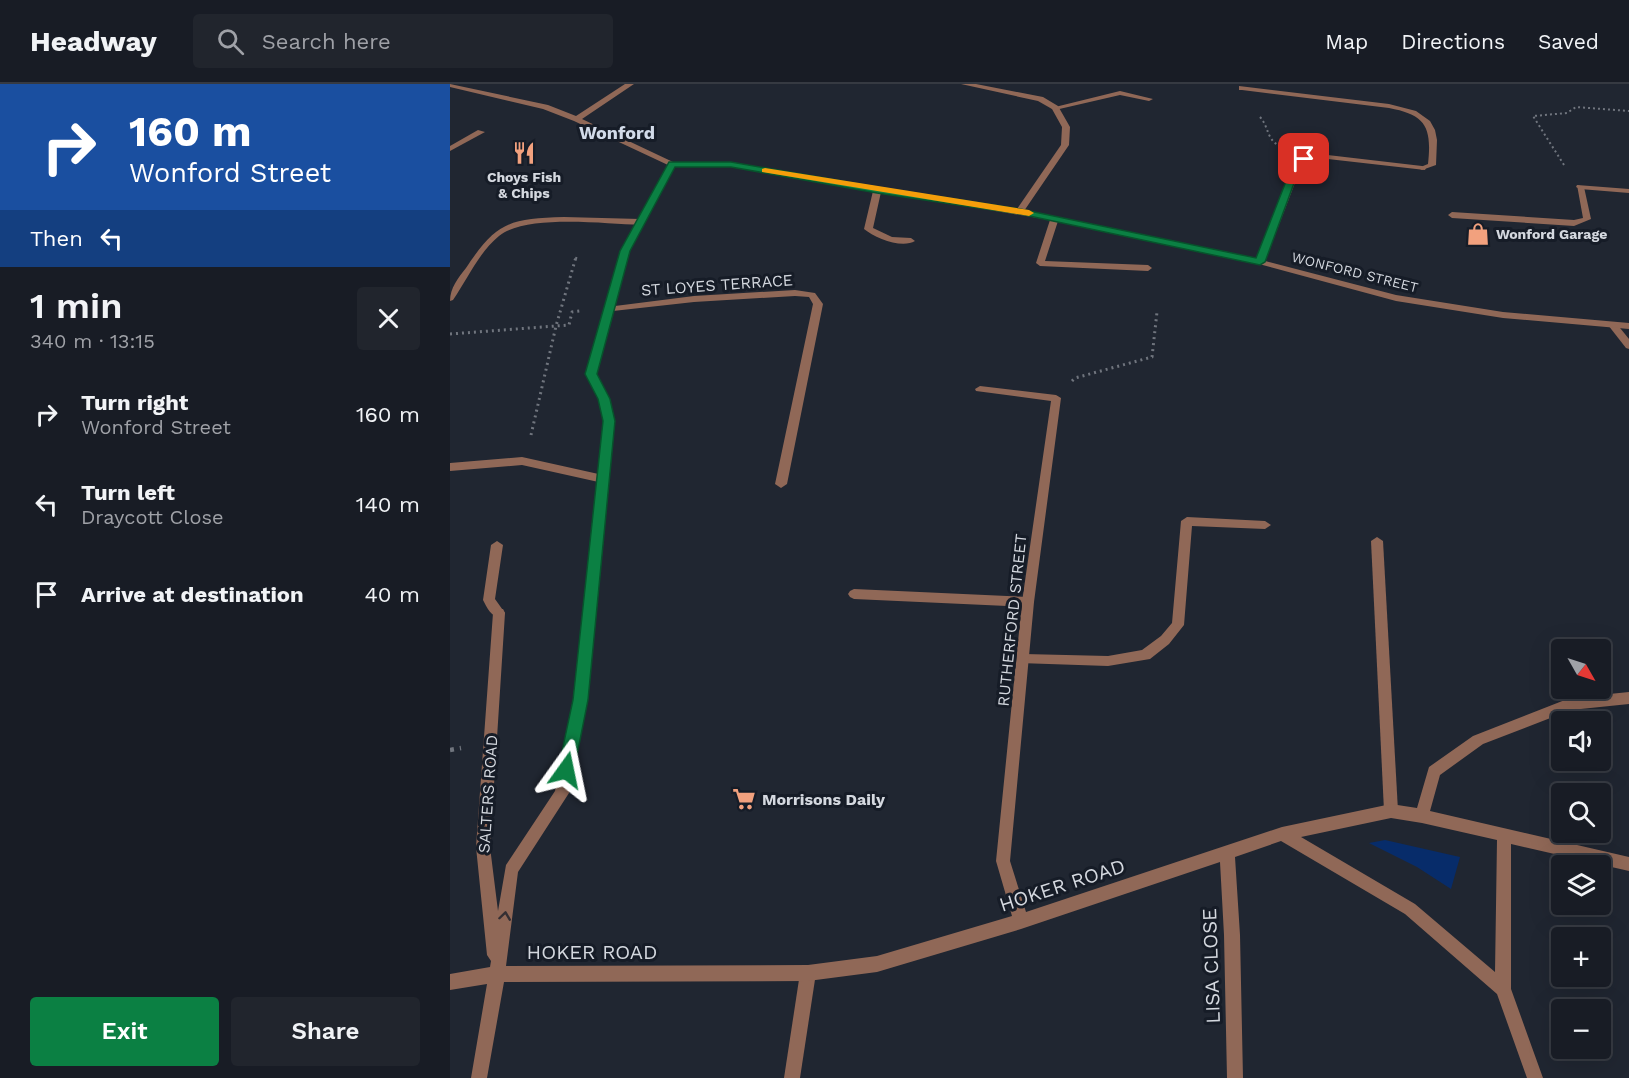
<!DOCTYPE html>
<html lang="en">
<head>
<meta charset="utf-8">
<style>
  :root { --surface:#181c25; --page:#21252d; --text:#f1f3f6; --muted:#9fa1a7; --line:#363a42; --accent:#0b8043 }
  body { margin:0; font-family:"Work Sans",sans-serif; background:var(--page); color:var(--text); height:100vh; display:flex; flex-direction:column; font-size:22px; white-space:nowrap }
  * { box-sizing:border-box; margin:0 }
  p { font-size:20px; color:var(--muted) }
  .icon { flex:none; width:33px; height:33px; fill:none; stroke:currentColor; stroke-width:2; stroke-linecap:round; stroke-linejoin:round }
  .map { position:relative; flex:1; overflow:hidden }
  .panel { display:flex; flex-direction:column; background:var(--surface); width:450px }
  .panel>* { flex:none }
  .top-card { background:#1a4fa0; color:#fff; overflow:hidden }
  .needle { width:39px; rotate:129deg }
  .controls { position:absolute; left:1101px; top:555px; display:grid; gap:12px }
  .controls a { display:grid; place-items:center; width:60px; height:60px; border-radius:6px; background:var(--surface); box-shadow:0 6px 24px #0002,0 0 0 2px var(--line); font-size:30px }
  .pin { position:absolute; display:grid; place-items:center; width:51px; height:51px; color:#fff; margin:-26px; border-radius:12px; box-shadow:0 3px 9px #0006 }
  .me { position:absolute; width:66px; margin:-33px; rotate:12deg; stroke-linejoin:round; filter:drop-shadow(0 0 4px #0008) }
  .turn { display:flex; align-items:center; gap:21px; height:126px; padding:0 30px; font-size:27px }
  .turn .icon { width:78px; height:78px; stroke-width:2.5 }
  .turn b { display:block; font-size:42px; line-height:51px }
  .then { display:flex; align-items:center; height:57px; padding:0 30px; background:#0003; gap:12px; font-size:22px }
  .round { display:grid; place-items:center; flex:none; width:63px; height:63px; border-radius:6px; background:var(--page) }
  .summary { display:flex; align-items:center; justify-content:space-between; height:102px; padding:0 30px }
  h1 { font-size:36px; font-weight:600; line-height:45px }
  .action { display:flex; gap:12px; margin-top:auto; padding:12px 30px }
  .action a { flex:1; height:69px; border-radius:6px; background:var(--accent); color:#fff; font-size:24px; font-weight:600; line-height:69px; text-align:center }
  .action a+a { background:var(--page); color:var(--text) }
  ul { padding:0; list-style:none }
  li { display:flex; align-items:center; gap:18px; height:90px; padding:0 30px }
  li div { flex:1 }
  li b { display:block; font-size:22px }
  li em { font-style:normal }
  header { display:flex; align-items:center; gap:36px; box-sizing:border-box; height:84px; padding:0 30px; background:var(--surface); border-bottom:2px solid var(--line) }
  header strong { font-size:28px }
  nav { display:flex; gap:33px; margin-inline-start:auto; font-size:21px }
  .search { width:420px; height:54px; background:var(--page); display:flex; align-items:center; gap:15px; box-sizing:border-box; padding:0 21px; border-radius:6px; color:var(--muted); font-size:22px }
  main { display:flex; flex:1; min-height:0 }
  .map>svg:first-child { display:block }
</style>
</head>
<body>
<header>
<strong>Headway</strong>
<div class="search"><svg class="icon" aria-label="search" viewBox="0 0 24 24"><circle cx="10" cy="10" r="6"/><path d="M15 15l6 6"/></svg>Search here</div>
<nav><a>Map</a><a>Directions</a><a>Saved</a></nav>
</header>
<main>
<section class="panel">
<div class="top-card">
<div class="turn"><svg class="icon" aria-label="right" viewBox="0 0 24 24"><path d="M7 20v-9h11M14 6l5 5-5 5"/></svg><div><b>160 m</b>Wonford Street</div></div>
<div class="then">Then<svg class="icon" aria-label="left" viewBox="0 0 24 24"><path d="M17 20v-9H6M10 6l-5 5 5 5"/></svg></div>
</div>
<div class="summary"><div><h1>1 min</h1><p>340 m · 13:15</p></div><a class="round"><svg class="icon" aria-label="close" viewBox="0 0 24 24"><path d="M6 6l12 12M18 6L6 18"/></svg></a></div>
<ul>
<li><svg class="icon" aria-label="right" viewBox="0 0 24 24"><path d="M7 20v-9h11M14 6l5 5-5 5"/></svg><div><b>Turn right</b><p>Wonford Street</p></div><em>160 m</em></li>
<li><svg class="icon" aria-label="left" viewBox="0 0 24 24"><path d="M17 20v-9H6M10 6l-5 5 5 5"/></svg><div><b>Turn left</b><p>Draycott Close</p></div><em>140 m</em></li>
<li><svg class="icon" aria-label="arrive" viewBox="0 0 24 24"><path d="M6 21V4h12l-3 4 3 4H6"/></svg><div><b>Arrive at destination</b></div><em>40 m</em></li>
</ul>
<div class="action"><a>Exit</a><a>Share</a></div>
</section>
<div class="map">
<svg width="1179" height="994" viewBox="0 0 1179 994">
  <rect width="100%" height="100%" fill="#202631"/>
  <!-- green -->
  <polygon fill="#072c6a" points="935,756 1010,773 1001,805 967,783 919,759"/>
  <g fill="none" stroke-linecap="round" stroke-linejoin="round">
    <!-- path-far2 -->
    <g stroke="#70757e" stroke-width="2" stroke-dasharray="2 3" stroke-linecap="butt">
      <path d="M810,33C819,43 816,54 829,62"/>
      <polyline points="1114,81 1083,32 1117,29 1126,23 1179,27"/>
      <polyline points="126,175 127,171"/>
    </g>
    <!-- path-far1 -->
    <g stroke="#70757e" stroke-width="3" stroke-dasharray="2 4" stroke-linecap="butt">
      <polyline points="0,250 119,241 122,228 130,227"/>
      <polyline points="622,297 625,294 702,273 707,228"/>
      <polyline points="81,351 106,242 126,173"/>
    </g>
    <!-- path -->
    <polyline stroke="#70757e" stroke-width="4.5" stroke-dasharray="4 6" stroke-linecap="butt" points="0,666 11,664"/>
    <!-- lane -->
    <g fill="#906857" fill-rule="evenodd">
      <path d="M789,2L939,20L966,27L980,37L985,46L987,56L986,81L972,86L968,84L978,80C982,43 976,31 939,24L792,6H789Z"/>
      <polygon points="670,7 703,15 699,17 670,11 605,26 601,24"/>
      <polygon points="1127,101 1134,103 1141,135 1124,142 1002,134 998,131 1002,128 1124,136 1133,134"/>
      <path d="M114,133L190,135L194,138L190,141C155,140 76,130 49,152C29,168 17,196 3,216L0,217C0,204 8,194 16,184C47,137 60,135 114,133Z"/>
      <polygon points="1163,238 1166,239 1179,255 1179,265 1176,264 1158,241"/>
      <polygon points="72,373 153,391 158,395 153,399 72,381 0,387 0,379"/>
      <polygon points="737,433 815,437 821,441 815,445 742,442 734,541 719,560 700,575 658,582 569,579 568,575 569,571 574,570 658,572 692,566 711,552 722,539 731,437"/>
      <polygon points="927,453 933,457 948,727 946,732 941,734 936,732 934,727 921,457"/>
      <path d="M47,457L53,461L45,515L55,529L53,533C43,536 37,524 33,516L41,461Z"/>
      <polygon points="404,505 578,513 582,515 584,518 582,521 578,523 404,515 400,513 398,510 400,507"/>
      <polygon points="358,881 364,883 366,889 350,994 334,994 350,889 352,883"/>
    </g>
    <!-- street -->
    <g fill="#906857" fill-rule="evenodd">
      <path d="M0,0L98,21L126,32L175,0H184L132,35L223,78L281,79L567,125L611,61L612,43L602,25L588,17L511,0H526L593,13L608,22L620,43L619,61L574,127L807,175L847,74L869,70L972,82L976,84L975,86L869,74L853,78L815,177L946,211L1053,228L1179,239V245L1053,234L946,217L809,180L608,137L595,177L698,181L702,184L698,187L590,182L586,179L600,136L431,108L423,144L442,153L461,154L465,157C452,165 425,154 414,145L423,107L281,83L225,82L179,167L165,222L244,212L345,206L365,209L373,220L337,400L331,404L325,400L363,220L359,213L345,212L244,218L163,227L146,290L159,315L164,337L137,616L119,709L68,788L56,882L358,881L427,872L562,832L546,777L572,518L601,317L526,307L525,305L530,302L606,311L611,314L584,518L560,777L576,828L832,743L941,720L967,724L979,683L1023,652L1120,614L1179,608V620L1121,626L1033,660L990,691L980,727L1179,773V787L1061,760V905L1093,994H1077L1047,910L955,830L831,757L785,773L790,851L793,994H777L774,851L770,778L571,845L427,888L358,897L54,898L37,994H21L37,900L0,906V890L40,883L41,877L37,871L26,763L43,529L45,525H53L55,529L40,763L48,827L56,781L105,707L123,616L154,337L149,315L136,290L171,167L218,81L124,37L93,25L0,3ZM941,734L972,739L1047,756L1045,888L965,820L851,753Z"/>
      <polygon points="28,46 35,48 0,67 0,62"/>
      <polygon points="1127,101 1179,105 1179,109 1130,105 1126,103"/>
    </g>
  </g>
  <!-- one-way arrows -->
  <defs><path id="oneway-chevron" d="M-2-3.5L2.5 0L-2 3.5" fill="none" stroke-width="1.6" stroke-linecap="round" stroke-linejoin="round" transform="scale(1.5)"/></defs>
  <use stroke="#342f33" href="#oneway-chevron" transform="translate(55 832) rotate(-82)"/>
  <!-- route -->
  <polygon fill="#0b8043" stroke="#07532c" stroke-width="1.5" points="850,73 858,75 850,83 815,178 810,181 570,130 427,109 281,83 225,83 180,167 147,290 160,315 165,337 138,616 124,686 122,691 116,693 111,691 108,686 123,616 153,337 148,315 135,290 170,167 219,78 281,78 427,103 570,125 806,174 842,82"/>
  <!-- slow -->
  <polygon fill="#f59e0b" points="315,84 579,126 584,129 579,132 312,88 312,85"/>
  <!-- icons -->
  <defs>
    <g id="restaurant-bare" transform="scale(1.8)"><path d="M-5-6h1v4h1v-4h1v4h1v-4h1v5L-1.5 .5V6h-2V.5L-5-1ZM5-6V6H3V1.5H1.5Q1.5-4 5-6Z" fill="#f2a17e" stroke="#161c27" stroke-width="2.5" paint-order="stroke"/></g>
    <g id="shop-bare" transform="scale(1.8)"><path d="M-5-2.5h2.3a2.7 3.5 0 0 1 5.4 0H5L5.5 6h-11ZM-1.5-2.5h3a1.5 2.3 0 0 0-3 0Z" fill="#f2a17e" stroke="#161c27" stroke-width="2.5" paint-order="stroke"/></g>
    <g id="supermarket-bare" transform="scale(1.8)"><path d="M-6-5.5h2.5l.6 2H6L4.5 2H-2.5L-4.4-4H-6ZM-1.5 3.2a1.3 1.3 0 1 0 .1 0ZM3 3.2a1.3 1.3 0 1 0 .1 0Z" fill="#f2a17e" stroke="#161c27" stroke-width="2.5" paint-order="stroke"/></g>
  </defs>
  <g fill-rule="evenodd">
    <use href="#restaurant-bare" x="74" y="69"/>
    <use href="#shop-bare" x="1028" y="150"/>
    <use href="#supermarket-bare" x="294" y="715"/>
  </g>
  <g text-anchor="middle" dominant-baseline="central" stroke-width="6" stroke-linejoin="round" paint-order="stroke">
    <!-- far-poi labels -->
    <g font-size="14" font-weight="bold" fill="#d4d8df" stroke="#161c27">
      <text x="74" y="93">Choys Fish<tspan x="74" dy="16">&amp; Chips</tspan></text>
      <text x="1046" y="150" text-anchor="start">Wonford Garage</text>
    </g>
    <!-- far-street labels -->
    <g font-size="14" fill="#d4d8df" stroke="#161c27">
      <text transform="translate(905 188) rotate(14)">WONFORD STREET</text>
    </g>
    <!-- street labels -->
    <g font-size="16" fill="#d4d8df" stroke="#161c27">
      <text transform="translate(267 201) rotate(-4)">ST LOYES TERRACE</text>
      <text transform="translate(562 536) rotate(-84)">RUTHERFORD STREET</text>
      <text transform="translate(38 710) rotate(-86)">SALTERS ROAD</text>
    </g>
    <!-- poi labels -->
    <g font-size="16" font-weight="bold" fill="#d4d8df" stroke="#161c27" text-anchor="start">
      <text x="312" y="715">Morrisons Daily</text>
    </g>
    <!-- far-district labels -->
    <g font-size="18" font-weight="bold" fill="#d2dbe9" stroke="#161c27">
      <text x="167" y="48">Wonford</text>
    </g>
    <!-- near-street labels -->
    <g font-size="20" fill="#d4d8df" stroke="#161c27">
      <text transform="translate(612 801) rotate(-18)">HOKER ROAD</text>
      <text x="142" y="868">HOKER ROAD</text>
      <text transform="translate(761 882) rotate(-92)">LISA CLOSE</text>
    </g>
  </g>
</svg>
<div class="controls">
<a><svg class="needle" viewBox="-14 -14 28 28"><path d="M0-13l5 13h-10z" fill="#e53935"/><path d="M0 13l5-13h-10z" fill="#9fa1a7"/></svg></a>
<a><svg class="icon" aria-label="sound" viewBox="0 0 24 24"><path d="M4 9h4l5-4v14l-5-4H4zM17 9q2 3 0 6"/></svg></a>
<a><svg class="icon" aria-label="search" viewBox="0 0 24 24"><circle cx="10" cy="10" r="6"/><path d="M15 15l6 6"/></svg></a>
<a><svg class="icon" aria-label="layers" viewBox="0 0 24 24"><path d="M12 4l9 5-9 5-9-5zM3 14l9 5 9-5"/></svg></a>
<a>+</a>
<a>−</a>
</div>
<div class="pin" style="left:854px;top:75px;background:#d93025"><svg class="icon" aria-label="arrive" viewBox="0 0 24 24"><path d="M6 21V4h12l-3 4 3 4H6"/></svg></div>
<svg class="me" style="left:116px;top:686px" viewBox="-20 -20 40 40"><path d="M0-17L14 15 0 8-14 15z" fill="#0b8043" stroke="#fff" stroke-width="4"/></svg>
</div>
</main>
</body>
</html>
